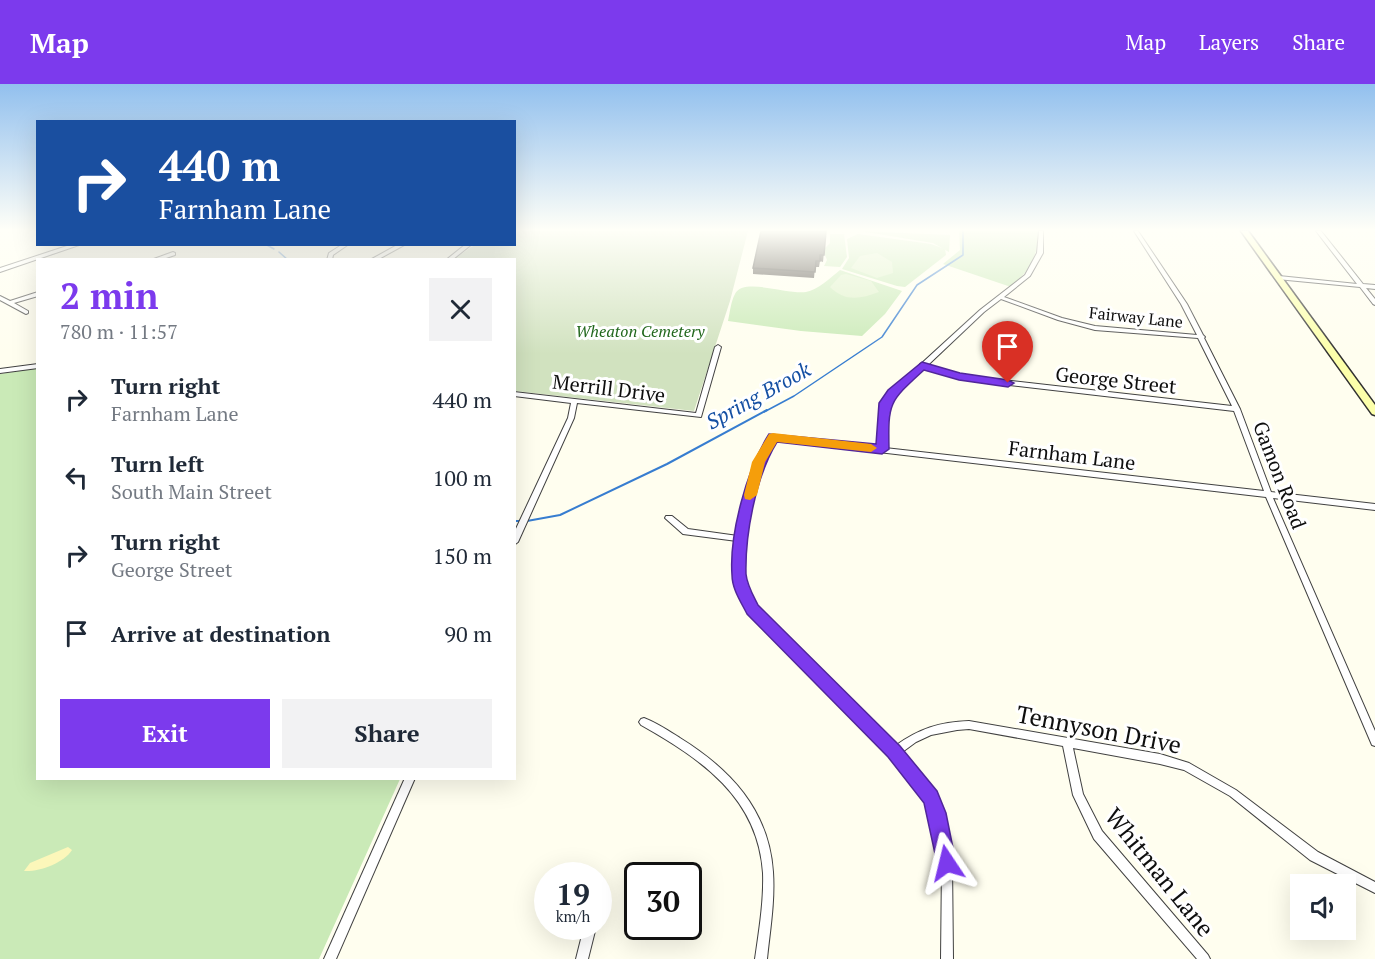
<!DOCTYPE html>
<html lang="en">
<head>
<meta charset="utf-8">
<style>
  :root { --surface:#fff; --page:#f2f2f3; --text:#1f2937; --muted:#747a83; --accent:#7c3aed }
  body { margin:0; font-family:"PT Serif",serif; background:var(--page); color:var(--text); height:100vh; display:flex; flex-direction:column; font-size:22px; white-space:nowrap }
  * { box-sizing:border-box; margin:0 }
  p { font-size:20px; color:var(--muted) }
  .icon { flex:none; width:33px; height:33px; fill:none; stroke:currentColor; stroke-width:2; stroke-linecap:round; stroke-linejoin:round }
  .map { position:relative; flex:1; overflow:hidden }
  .panel { position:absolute; left:36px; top:174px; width:480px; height:522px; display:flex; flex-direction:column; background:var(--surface); border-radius:0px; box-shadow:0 6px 24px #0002 }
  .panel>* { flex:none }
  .banner { position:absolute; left:36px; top:36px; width:480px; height:126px; border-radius:0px; box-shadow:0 6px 24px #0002; background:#1a4fa0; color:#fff; overflow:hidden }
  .fabs { position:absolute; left:1290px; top:790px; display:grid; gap:12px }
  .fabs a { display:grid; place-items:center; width:66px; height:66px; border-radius:0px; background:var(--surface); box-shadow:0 6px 24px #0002; font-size:30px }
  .speed { position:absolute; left:534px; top:778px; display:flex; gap:12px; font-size:30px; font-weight:700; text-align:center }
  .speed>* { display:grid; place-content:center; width:78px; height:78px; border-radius:50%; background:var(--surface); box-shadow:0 6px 24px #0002; line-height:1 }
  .speed small { font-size:15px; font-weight:400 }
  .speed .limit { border:3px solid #111; border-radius:9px; background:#fff; color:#111 }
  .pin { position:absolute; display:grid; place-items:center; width:51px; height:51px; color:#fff; margin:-62px -26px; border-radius:50% 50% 50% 0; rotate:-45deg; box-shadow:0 0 6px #0007 }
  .pin .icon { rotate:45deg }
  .me { position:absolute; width:66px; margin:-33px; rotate:350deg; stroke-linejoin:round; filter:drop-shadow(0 0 4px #0008) }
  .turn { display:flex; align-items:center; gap:21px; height:126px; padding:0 24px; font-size:27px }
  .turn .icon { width:78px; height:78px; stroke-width:2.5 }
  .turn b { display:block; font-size:42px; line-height:51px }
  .round { display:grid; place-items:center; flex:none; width:63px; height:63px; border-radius:0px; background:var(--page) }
  .headline { display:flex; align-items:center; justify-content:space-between; height:102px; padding:0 24px }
  h1 { font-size:36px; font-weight:700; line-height:45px; color:var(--accent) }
  .cta { display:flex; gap:12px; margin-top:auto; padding:12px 24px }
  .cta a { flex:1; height:69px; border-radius:0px; background:var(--accent); color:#fff; font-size:24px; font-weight:700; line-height:69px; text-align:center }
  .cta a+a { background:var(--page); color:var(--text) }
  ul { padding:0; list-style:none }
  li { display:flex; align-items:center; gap:18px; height:78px; padding:0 24px }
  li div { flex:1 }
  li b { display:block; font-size:22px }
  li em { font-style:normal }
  header { display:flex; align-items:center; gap:36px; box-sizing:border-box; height:84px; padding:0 30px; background:var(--accent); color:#fff }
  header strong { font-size:28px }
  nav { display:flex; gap:33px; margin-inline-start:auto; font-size:21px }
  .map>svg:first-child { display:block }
</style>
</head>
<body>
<header>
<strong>Map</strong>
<nav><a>Map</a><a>Layers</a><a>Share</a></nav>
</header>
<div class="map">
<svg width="1375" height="875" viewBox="0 0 1375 875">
  <rect width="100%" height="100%" fill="#fffeef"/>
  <!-- green -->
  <g fill="#caeab7">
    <polygon points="860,147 950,151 949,168 933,159"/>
    <path d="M959,147H1038C1039,172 1029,187 1011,203L943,180L960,166Z"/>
    <polygon points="830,150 844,150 847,173 840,183 824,182 827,176 823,166 830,159"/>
    <polygon points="858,150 931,160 945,165 946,171 905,203 897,202 842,185 849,174 847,155"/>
    <path d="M840,186L902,207L885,230L862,252L801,247L728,237C730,228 731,217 735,210C743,193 789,211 806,208C818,206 830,194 840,186Z"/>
    <polygon points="37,284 38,694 400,695 319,875 0,875 0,290"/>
  </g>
  <!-- sand -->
  <path fill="#fcf7ba" d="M68,763L72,766C64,779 39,788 24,787L30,779Z"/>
  <!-- cemetery -->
  <polygon fill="#d1e2bf" points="515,147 748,147 730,217 694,327 515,307 514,176 452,176 475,161 514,160"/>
  <!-- pitch -->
  <g fill="#def1c9">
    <polygon points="877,169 892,178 893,189 877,194 851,184 860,172"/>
    <path d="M846,190L871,197L879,208C860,215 845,218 830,203L841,191Z"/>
  </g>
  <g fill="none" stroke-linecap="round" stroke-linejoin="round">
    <!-- stream-far1 -->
    <g stroke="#377dd0" stroke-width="1.5">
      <polyline points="265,160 274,165"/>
      <polyline points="279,168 288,176"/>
      <polyline points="764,328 794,312 882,253 917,201 963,171 963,147"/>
    </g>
    <!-- stream -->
    <g stroke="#377dd0" stroke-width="2">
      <polyline points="514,437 521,437"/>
      <polyline points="527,437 560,431 667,380 767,326"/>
    </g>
    <!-- minor casing -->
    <g stroke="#414141" stroke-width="2">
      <g id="minor">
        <path d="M1039,147H1043V169L1030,192L1004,213L1062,234L1095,242L1197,251L1181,220L1134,147H1138L1187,220L1203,251L1205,253L1204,254L1240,325L1271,408L1375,420V426L1273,414L1375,647V662L1372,661L1266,413L775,356C756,385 750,423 745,456C743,468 742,481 743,493C745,504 751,513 756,523L895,662C919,645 939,638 969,637L1160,670L1189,679L1236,706L1318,768L1375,798V809L1310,776L1230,712L1184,686L1160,680L1073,664L1083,710L1102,747L1208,871L1210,875H1197L1094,755L1073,711L1063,662L969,645L957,646L931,651L916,658L901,669L934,710L942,729L952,779L953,875H941L942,779L932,729L927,716L891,671L750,527C734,499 733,490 737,457L683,450L665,434L666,432H672L688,445L738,452C743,417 751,381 771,351L879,363V330L886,313L919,282L920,280L922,279L980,226L1025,191L1037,169ZM1001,215L1058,236L1095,246L1198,254L1232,322L967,292L928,281L984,228ZM924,284L967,296L1234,327L1264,407L885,364V330L892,314Z"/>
        <polygon points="1316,147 1321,147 1363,200 1375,201 1375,205 1366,204 1375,215 1375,221 1373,220 1360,203 1277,195 1276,194 1279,192 1357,200"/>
        <polygon points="73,160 82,160 0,188 0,184"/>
        <polygon points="343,160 349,160 333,171 332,176 327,176 329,169"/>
        <polygon points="399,160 406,160 377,176 370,176"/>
        <polygon points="466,160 472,160 452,176 446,176"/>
        <polygon points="173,168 175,169 175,171 160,176 151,176"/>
        <polygon points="38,208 38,212 14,219 28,227 28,229 26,230 0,216 0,212 10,217"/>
        <polygon points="718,261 721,263 701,333 577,319 574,334 518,458 514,461 514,449 568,334 571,319 514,312 514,308 696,329 715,263"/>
        <polygon points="38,280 38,284 0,289 0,285"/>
        <path d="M644,634C657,639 669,647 680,654C730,685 769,726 773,788C775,817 770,846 767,875H755C759,847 764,817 763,789C758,713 701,675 641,641L639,638L641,635Z"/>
        <polygon points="405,694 415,694 336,875 324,875"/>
        <polygon points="584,843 596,843 588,875 576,875"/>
      </g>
    </g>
    <!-- secondary casing -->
    <g stroke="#303030" stroke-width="3">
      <polygon id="secondary" points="1241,147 1248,147 1375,321 1375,331 1372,330"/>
    </g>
    <!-- minor -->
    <use href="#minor" fill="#fff" fill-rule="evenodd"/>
    <!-- secondary -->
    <use href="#secondary" fill="#fcffaa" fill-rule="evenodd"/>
  </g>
  <!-- wall -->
  <polygon fill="#4b4640" points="826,147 823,178 820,177 819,183 815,183 814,194 753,190 753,184"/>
  <!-- building -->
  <polygon fill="#57514a" stroke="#3d3934" stroke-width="1.5" points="761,147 826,147 824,171 820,171 820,177 816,177 815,188 753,184"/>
  <!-- sky -->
  <linearGradient id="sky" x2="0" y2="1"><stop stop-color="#92c0ee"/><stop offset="0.54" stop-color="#fffff8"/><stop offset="1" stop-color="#fffff8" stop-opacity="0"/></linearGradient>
  <rect width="1375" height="270" fill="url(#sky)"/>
  <!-- route -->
  <path fill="#7c3aed" stroke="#51269a" stroke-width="1.5" d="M922,278L960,289L1008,296L1014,299L1008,303L959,296L924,286C889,318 888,318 889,365L882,370L777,358C756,392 745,450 746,490C747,501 753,511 758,521L900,662L937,707L946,729L956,779L953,786L947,789L940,786L937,779L924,719L888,673L747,530C741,518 732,505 732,491C729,450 747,385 769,350L876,360L879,319L888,306Z"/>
  <!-- slow -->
  <polygon fill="#f59e0b" points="773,349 871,360 877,364 871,368 777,358 765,378 757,411 750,416 745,415 744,411 752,378 769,350"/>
  <g text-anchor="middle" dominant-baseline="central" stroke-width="6" stroke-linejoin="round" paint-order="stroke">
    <!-- far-street labels -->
    <g font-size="16" fill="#0e0e0e" stroke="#fff">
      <text transform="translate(1136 233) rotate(6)">Fairway Lane</text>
    </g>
    <!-- far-park labels -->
    <g font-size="16" font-style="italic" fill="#21671c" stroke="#fff">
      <text x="640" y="247">Wheaton Cemetery</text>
    </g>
    <!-- street labels -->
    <g font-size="20" fill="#0e0e0e" stroke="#fff">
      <text transform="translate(1116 296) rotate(6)">George Street</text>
      <text transform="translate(609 304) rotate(7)">Merrill Drive</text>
      <text transform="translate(1072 371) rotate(7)">Farnham Lane</text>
      <text transform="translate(1280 391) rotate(69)">Gamon Road</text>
    </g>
    <!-- water labels -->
    <g font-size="21" font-style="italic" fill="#144fa3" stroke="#fff">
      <text transform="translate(758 311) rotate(-29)">Spring Brook</text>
    </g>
    <!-- near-street labels -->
    <g font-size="24" fill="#0e0e0e" stroke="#fff">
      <text transform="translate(1099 645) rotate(11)">Tennyson Drive</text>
      <text transform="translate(1160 788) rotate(51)">Whitman Lane</text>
    </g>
  </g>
</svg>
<div class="fabs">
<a><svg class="icon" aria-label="sound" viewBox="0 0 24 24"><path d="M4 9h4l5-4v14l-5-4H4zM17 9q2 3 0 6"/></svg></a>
</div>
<div class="speed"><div>19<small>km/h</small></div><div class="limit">30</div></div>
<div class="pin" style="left:1008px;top:299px;background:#d93025"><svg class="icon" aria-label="arrive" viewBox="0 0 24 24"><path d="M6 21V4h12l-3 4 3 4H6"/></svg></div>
<svg class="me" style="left:947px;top:779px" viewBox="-20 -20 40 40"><path d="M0-17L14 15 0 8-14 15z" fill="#7c3aed" stroke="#fff" stroke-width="4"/></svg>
<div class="banner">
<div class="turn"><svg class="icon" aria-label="right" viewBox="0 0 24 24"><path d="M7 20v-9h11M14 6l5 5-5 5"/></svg><div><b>440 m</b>Farnham Lane</div></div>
</div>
<section class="panel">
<div class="headline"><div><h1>2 min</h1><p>780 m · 11:57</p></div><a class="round"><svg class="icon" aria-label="close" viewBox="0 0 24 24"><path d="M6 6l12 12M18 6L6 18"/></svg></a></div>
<ul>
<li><svg class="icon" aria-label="right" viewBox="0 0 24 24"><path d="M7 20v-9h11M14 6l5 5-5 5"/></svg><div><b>Turn right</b><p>Farnham Lane</p></div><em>440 m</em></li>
<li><svg class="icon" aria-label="left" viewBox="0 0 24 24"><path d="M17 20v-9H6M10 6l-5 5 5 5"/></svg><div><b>Turn left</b><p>South Main Street</p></div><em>100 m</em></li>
<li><svg class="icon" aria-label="right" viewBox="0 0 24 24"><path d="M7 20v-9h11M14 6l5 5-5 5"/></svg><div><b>Turn right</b><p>George Street</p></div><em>150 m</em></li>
<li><svg class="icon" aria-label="arrive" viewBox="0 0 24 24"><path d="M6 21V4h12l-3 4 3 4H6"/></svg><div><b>Arrive at destination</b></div><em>90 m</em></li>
</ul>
<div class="cta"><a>Exit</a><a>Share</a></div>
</section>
</div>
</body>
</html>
